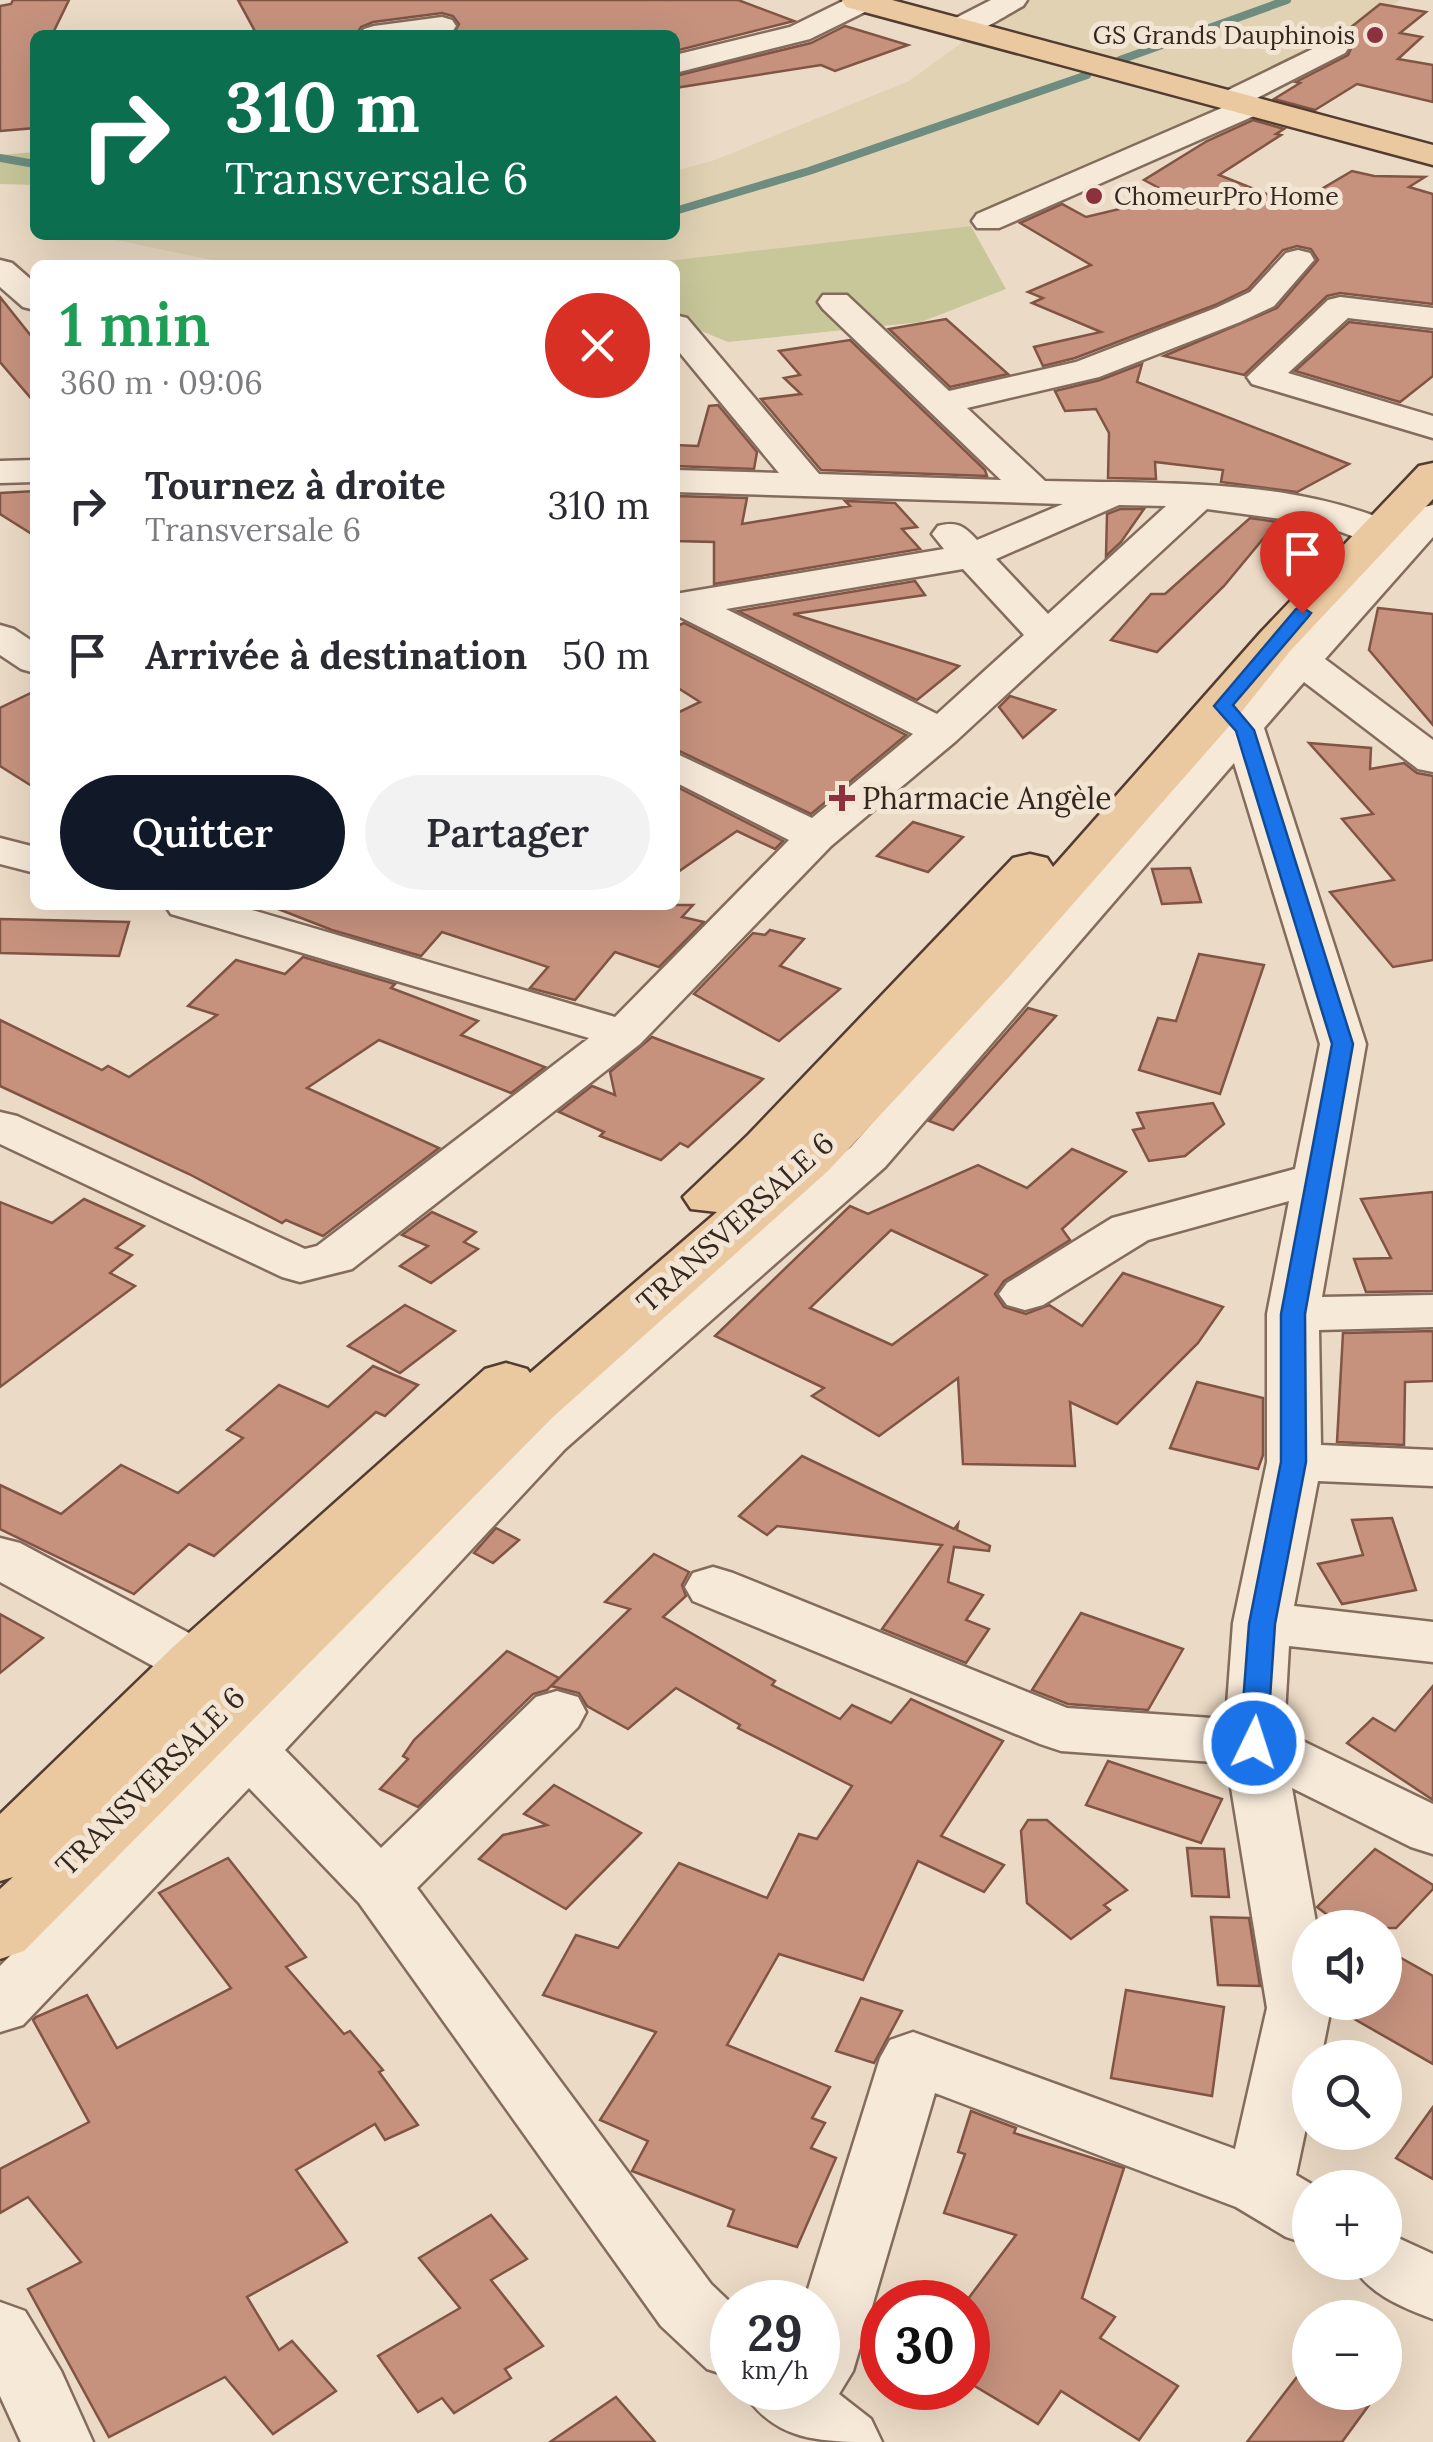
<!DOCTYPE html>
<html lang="fr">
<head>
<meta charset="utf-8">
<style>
  :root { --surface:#fff; --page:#f2f2f3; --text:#2b2b33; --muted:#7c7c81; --accent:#111827 }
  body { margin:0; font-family:Lora,serif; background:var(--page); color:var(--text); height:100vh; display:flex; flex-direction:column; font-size:38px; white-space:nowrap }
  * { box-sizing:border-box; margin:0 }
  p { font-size:32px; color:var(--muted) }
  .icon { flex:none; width:55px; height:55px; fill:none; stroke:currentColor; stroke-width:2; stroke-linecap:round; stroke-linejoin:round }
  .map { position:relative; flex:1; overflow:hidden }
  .panel { position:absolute; left:30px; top:260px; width:650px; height:650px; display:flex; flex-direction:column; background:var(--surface); border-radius:15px; box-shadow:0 10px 40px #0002 }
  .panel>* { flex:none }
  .banner { position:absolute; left:30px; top:30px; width:650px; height:210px; border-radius:15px; box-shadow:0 10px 40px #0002; background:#0b6e4f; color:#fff; overflow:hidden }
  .controls { position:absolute; left:1292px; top:1910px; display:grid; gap:20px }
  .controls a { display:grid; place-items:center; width:110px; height:110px; border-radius:50%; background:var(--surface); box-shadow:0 10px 40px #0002; font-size:50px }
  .speed { position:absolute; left:710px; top:2280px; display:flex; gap:20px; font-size:50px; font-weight:700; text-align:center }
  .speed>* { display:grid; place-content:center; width:130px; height:130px; border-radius:50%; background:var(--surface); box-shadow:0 10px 40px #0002; line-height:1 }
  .speed small { font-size:25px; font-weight:400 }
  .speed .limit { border:15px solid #d22; background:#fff; color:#111 }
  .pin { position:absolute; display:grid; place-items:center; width:85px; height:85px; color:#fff; margin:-102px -42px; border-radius:50% 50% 50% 0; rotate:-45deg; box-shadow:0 0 10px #0007 }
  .pin .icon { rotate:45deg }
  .me { position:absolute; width:110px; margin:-55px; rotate:4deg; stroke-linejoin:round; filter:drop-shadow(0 0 8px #0008) }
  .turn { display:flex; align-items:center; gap:35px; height:210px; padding:0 30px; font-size:45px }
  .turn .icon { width:130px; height:130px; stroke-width:2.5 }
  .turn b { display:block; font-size:70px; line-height:85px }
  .round { display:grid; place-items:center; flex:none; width:105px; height:105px; border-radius:52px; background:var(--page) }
  .head { display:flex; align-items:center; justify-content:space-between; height:170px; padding:0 30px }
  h1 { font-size:60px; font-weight:600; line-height:75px; color:#1e9e55 }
  .cta { display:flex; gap:20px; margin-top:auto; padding:20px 30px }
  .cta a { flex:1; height:115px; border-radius:60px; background:var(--accent); color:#fff; font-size:40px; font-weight:600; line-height:115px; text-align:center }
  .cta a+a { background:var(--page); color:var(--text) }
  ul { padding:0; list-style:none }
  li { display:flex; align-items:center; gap:30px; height:150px; padding:0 30px }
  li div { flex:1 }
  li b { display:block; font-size:38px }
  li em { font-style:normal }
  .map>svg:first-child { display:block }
</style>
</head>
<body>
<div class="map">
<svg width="1433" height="2442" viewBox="0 0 1433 2442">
  <rect width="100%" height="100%" fill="#ebdac5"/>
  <!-- farmland -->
  <polygon fill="#e0d2b3" points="1020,0 1400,0 1221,115 1046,182 976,219 971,226 631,265 236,265 92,235 675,235 675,171 715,160 909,81"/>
  <!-- green -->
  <g fill="#c8c79a">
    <polygon points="35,152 35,185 0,184 0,155"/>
    <polygon points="971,226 1006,289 921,322 728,342 675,320 675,265 631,265"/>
  </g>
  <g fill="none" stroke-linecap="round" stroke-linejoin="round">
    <!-- stream -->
    <g stroke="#6e8c80" stroke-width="8">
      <polyline points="1120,60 1287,0"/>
      <polyline points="0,158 35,164"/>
      <polyline points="675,211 809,171 1087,75"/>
    </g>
  </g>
  <!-- building -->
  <g fill="#c6927e" stroke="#815444" stroke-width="2.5" fill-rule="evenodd">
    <polygon points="13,0 69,0 52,35 35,35 35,128 0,131 0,6 11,4"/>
    <polygon points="238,0 738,0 794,21 675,51 675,35 453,35 459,24 453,16 442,13 373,22 361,27 356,35 257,35"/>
    <polygon points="1380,4 1426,12 1400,33 1422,37 1398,59 1433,65 1433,102 1357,84 1315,110 1274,99 1300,83 1296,82 1348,55 1354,42 1340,36"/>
    <polygon points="845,26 908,45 835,71 821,65 675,88 675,76 811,43"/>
    <polygon points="1253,120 1284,129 1276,134 1281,135 1219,175 1294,205 1352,171 1374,176 1425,177 1409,187 1433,194 1433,304 1340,293 1327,296 1244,375 1164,356 1277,308 1318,260 1311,249 1297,246 1283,250 1248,289 1215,305 1075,358 1043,366 1034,347 1101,332 1032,303 1043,298 1028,292 1091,265 1020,223 1062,204 1086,217 1174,196 1144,180 1207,141"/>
    <polygon points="0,297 35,341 35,403 0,362"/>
    <polygon points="946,319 1008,374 950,387 889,329"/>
    <polygon points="1349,322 1433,332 1433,376 1400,402 1295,371"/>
    <polygon points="850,340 985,470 987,476 821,470 761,399 801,394 784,378 800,375 779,351"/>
    <polygon points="1142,364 1137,382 1349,464 1297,492 1221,482 1223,470 1155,462 1156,479 1108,478 1109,433 1096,409 1065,411 1055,391 1100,380"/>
    <polygon points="718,405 757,452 754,469 675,466 675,445 698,446 709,406"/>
    <polygon points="35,491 35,536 0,514 0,493"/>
    <polygon points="675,496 747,498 742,524 850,506 845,501 895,503 917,527 902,529 920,549 714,584 714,542 675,541"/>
    <polygon points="1120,509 1144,509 1121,542 1106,556 1107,514"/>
    <polygon points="1250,518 1277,522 1224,586 1157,652 1111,640 1151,594 1165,594"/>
    <polygon points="915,581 925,595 793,614 959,666 917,700 738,611"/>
    <polygon points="1378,608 1433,614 1433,725 1369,650"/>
    <polygon points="684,623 906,735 811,814 675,749 675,714 700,702 675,686 675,627"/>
    <polygon points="35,691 35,788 0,766 0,708"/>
    <polygon points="1010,696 1055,710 1023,738 999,707"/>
    <polygon points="1309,743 1371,748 1370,769 1404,763 1417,773 1433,776 1433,960 1393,967 1330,892 1394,880 1342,819 1373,814"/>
    <polygon points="675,786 783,841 775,849 737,831 675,874"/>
    <polygon points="913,822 963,837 928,872 877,856"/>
    <polygon points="1190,868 1201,902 1162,904 1152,869"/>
    <polygon points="279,905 693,905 682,917 704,922 659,967 615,952 575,1000 530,988 548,967 442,932 421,956 332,930 278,909"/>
    <polygon points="0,919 129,922 119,956 0,953"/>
    <polygon points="770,930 804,939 780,966 840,989 779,1041 694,994 753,933 765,935"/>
    <polygon points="1199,954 1264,965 1220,1094 1139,1070 1158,1018 1176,1021"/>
    <polygon points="303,957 395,984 391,988 478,1021 461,1035 545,1067 511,1093 379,1040 307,1088 439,1148 323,1236 286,1220 282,1223 189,1174 0,1086 0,1020 102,1070 108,1066 129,1077 217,1015 188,1006 236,960 285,974"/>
    <polygon points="1028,1008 1056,1016 953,1130 929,1121"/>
    <polygon points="652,1037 763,1079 688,1147 680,1143 661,1160 600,1136 604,1132 559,1112 592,1086 615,1095 610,1072"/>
    <polygon points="1213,1103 1224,1124 1185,1156 1149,1161 1133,1130 1144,1128 1137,1113"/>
    <path d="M1072,1149L1126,1172L1062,1229L1070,1240L1004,1281L995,1294L1004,1307L1026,1314L1049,1305L1082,1326L1123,1273L1223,1307L1198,1343L1117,1424L1070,1402L1075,1466L963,1464L958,1378L879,1436L812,1396L824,1388L715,1336L850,1206L868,1214L978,1165L1027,1188ZM891,1230L987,1275L892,1345L810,1308Z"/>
    <polygon points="1433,1192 1433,1291 1366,1292 1354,1259 1391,1258 1361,1199"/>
    <polygon points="84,1199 144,1226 116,1248 132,1255 110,1273 135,1286 0,1387 0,1202 52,1223"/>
    <polygon points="432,1212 476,1232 464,1242 478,1249 431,1283 400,1266 428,1246 402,1235"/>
    <polygon points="405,1305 455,1331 400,1373 348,1346"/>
    <polygon points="1433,1331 1433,1381 1405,1382 1404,1445 1337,1442 1343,1333"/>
    <polygon points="373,1366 418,1385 385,1416 376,1412 214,1556 189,1544 134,1594 0,1529 0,1485 61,1514 121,1465 178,1493 243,1438 227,1430 279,1385 328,1407"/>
    <polygon points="1197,1382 1263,1398 1263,1455 1258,1469 1170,1448"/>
    <polygon points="802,1456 954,1529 958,1524 957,1530 990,1546 989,1551 954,1547 948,1582 983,1595 966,1620 989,1629 966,1663 882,1629 942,1545 777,1526 767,1535 739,1516"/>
    <polygon points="1392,1518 1416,1590 1342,1604 1318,1564 1363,1555 1352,1520"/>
    <polygon points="496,1528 519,1540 493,1563 474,1553"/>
    <polygon points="654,1554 689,1572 682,1585 686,1596 663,1617 775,1681 772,1685 840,1719 852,1705 891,1723 911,1699 1003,1741 941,1836 1004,1865 984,1892 918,1861 863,1980 779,1954 727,2045 830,2087 812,2118 825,2123 811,2148 836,2158 797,2247 728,2226 734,2210 632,2171 648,2141 600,2120 656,2032 543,1995 576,1935 618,1948 679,1863 767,1898 799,1834 817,1839 852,1786 738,1728 740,1725 676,1688 628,1729 587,1706 579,1693 551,1686 630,1609 605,1602"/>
    <polygon points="1081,1613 1183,1649 1148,1710 1068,1704 1032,1690"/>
    <polygon points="0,1614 43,1638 0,1673"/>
    <polygon points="507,1651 559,1678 547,1690 533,1694 418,1807 380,1789 408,1759 403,1756 414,1740"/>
    <polygon points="1433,1686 1433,1800 1347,1743 1373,1718 1395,1731"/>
    <polygon points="1108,1761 1222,1799 1201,1843 1086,1805"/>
    <polygon points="554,1785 641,1833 566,1909 479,1859 503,1835 547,1825 524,1814"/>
    <polygon points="1028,1820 1047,1820 1127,1890 1104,1905 1110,1910 1071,1939 1027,1903 1021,1831"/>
    <polygon points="1187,1848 1224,1849 1229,1897 1192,1896"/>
    <polygon points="1375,1849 1433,1885 1433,1889 1396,1928 1345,1928 1317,1907"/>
    <polygon points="228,1858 306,1957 286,1967 344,2034 350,2031 383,2070 379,2072 418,2125 385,2140 375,2124 296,2170 347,2242 247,2297 279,2350 292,2341 336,2391 273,2434 225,2377 109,2437 28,2289 81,2262 28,2197 0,2213 0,2169 89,2122 33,2020 36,2017 87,1995 117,2048 231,1988 159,1893"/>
    <polygon points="1211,1917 1249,1918 1260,1986 1218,1985"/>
    <polygon points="1385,1949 1433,1976 1433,2064 1335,2008 1334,2002 1385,2002"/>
    <polygon points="1126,1990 1224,2007 1212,2096 1111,2078"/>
    <polygon points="861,1998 902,2011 874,2063 836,2051"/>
    <polygon points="1433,2107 1433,2179 1396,2158"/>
    <polygon points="971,2111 1016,2128 1014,2133 1124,2168 1082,2298 1115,2317 1100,2338 1178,2386 1139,2440 1061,2391 1038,2424 968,2382 968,2299 1016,2235 944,2213 965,2154 958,2152"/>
    <polygon points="491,2215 527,2259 491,2280 543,2346 505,2369 511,2378 454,2413 442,2398 418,2412 378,2356 460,2308 419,2258"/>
    <polygon points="1310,2360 1310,2392 1350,2392 1369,2405 1342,2442 1247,2442"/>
    <polygon points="616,2397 655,2442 550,2442"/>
  </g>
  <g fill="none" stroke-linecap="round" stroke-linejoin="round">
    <!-- minor casing -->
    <g stroke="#846c5d" stroke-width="5">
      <g id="minor">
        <polygon points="845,0 881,0 877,6 810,39 675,73 675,55 790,27"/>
        <path d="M991,0H1027L1023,6C1002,17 974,39 950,33L946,27L950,21Z"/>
        <polygon points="442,17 452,20 456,26 452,32 360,35 364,29 374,26"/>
        <polygon points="1335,38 1345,41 1349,47 1345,53 1257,98 1267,106 1263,112 999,228 977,228 972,221 977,214 1224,107 1216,100 1220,94"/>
        <path d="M1298,250L1310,253L1314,260L1274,306L1240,322L1099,377L967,408L1045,481C1161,484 1293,477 1401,527L1420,508L1433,505V537L1325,659L1433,740V772L1418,769L1304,682L1264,728L1366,1044L1322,1297L1433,1295V1327L1319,1330L1321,1445L1433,1450V1486L1318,1481L1294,1606L1433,1622V1662L1289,1646L1284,1732L1433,1804V1854L1411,1847L1292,1788L1317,1928H1310V2002H1330L1331,2008L1321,2058H1310V2109L1296,2175L1318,2188H1310V2245L1286,2237L1236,2207L935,2093L853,2371L839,2394L871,2419L882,2442C819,2442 773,2442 741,2388H818V2302H804L880,2058L890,2040L913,2032L1235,2149L1267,2008L1227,1763L1061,1751L1040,1744L693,1601L685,1587L693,1573L713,1567L733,1573L1067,1708L1226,1719L1233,1623L1267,1462V1314L1289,1201L1148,1240L1043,1305L1025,1310L1007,1305L999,1294L1007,1283L1112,1218L1295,1169L1320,1044L1234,763L885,1167L565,1449L285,1750L381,1848L536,1697L557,1691L578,1697L586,1712L578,1727L417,1888L711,2284L732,2304V2377L707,2369L661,2326L359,1903L249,1788L23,2025L0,2032V1966L216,1747L203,1725L212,1710L233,1703L253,1709L527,1423L851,1147L1221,728L1207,710L1213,701L1227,698L1243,703L1279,662L1256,641L1262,633L1276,629L1299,639L1382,547L1319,524L1207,509L956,741L831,846L640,1044L352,1269L300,1282L282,1277L0,1144V1112L17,1116L305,1249L317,1246L589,1038L171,914L165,905H235L615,1017L789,840L675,782V753L812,818L913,734L680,617L675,618V594L944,549L932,534L938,526C957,521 964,526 977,540L1063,504L675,492V470L779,473L675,347V315L687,318L819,474L1001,480L823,309L818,302L823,295H847L949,391L1076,362L1216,308L1250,292L1286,253ZM1119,505L1166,506L1048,614L996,559ZM963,569L1024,635L937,714L726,609Z"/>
        <polygon points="0,260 12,263 35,283 35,310 23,307 0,287"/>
        <polygon points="1340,297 1433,308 1433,328 1348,318 1288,373 1433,416 1433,438 1252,384 1247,377 1328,300"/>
        <polygon points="35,460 35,482 0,483 0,461"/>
        <polygon points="0,625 14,629 35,643 35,673 21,669 0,655"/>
        <polygon points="0,838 35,847 35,873 0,864"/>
        <polygon points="0,1538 20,1543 217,1648 225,1663 217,1678 196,1684 175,1678 0,1582"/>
        <path d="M1385,2232L1433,2254V2319C1401,2307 1366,2293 1351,2262H1385Z"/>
        <polygon points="0,2302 25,2311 61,2371 93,2442 21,2442 0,2396"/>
      </g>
    </g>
    <!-- major casing -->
    <g stroke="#523b30" stroke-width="5">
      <g id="major">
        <polygon points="842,0 892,0 1433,145 1433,165 846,7"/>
        <polygon points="1433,463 1433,499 1291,650 1239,715 1007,979 828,1171 553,1417 24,1951 0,1959 0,1889 13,1877 0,1881 0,1814 173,1647 485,1369 506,1363 527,1369 530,1373 717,1212 691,1209 683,1197 748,1135 1013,858 1030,854 1047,858 1053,867 1261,632 1419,466"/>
      </g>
    </g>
    <!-- minor -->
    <use href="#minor" fill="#f6e9d8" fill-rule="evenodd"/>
    <!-- major -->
    <use href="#major" fill="#ebc9a0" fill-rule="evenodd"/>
  </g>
  <!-- route -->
  <polygon fill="#1a73e8" stroke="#114b97" stroke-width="2.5" points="1302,607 1311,613 1308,617 1233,705 1254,730 1353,1044 1305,1314 1306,1462 1275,1624 1267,1743 1263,1750 1244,1750 1240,1743 1249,1624 1281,1462 1281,1314 1332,1044 1236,731 1214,706 1296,609"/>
  <!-- markers -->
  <g fill="#8e313f" stroke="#f3e5d4" stroke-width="4">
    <circle cx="1375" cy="35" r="10"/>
    <circle cx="1094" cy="196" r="10"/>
    <path d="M837 783h10v10h10v10h-10v10h-10v-10h-10v-10h10z"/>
  </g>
  <g text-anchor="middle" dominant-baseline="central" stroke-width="10" stroke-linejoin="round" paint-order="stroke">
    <!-- far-poi labels -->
    <g font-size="25" fill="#35271f" stroke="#f3e5d4" text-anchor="end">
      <text x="1355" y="35">GS Grands Dauphinois</text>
      <text x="1114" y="196" text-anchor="start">ChomeurPro Home</text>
    </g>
    <!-- poi labels -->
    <g font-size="30" fill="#35271f" stroke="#f3e5d4" text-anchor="start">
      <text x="862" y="798">Pharmacie Angèle</text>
    </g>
    <!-- street labels -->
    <g font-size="30" fill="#35271f" stroke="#f3e5d4">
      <text transform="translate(735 1222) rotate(-42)">TRANSVERSALE 6</text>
      <text transform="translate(150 1781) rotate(-45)">TRANSVERSALE 6</text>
    </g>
  </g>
</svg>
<div class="controls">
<a><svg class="icon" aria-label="sound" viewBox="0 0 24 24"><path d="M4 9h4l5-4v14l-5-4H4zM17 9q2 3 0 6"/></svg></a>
<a><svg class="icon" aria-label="search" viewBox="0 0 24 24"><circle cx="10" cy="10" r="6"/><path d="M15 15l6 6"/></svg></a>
<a>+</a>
<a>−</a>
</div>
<div class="speed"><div>29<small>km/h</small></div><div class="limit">30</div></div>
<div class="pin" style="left:1302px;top:613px;background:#d93025"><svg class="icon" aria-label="arrive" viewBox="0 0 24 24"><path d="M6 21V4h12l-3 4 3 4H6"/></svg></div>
<svg class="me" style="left:1254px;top:1743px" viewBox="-20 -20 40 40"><circle r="17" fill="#1a73e8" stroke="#fff" stroke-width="3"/><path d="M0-11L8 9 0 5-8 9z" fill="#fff"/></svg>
<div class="banner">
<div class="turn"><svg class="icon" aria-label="right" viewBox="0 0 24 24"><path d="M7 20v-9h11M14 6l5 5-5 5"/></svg><div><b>310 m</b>Transversale 6</div></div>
</div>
<section class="panel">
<div class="head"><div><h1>1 min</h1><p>360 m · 09:06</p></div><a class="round" style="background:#d93025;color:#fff"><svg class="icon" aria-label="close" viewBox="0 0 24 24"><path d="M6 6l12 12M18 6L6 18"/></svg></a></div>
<ul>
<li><svg class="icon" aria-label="right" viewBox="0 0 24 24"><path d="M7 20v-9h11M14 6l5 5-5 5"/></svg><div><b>Tournez à droite</b><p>Transversale 6</p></div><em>310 m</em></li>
<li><svg class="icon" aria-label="arrive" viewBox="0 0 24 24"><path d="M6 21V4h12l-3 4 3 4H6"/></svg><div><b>Arrivée à destination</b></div><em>50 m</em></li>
</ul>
<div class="cta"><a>Quitter</a><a>Partager</a></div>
</section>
</div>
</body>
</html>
